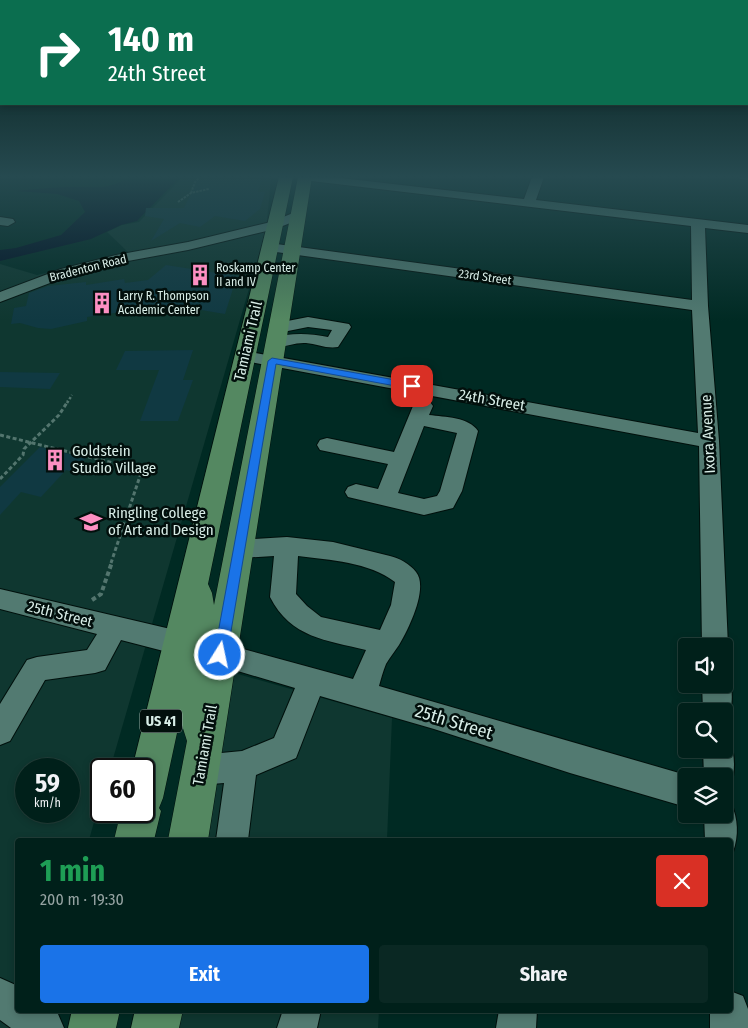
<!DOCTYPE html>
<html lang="en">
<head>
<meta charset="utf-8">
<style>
  :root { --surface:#00201a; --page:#0a2823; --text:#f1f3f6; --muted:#95a3a2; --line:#223e39; --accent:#1a73e8 }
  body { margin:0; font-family:"Fira Sans Condensed",sans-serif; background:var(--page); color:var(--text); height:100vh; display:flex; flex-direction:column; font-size:19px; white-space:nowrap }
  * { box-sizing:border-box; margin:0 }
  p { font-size:16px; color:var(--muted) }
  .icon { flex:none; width:28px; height:28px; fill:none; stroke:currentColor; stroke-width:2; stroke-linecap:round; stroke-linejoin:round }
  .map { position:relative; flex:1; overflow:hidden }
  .side { position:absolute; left:15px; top:838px; width:718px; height:175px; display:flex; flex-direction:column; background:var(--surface); border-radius:5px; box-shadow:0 2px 8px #0003,0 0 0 1px var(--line) }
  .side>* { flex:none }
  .guide { position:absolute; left:0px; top:0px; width:749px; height:105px; box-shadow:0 2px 8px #0003,0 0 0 1px var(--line); background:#0b6e4f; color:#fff; overflow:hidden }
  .fabs { position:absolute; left:678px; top:638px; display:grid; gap:10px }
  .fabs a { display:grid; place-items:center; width:55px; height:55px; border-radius:5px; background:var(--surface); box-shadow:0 2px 8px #0003,0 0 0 1px var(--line); font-size:25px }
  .speed { position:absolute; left:15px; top:758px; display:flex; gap:10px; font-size:25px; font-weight:700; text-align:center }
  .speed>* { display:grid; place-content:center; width:65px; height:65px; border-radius:50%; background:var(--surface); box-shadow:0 2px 8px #0003,0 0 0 1px var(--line); line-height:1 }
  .speed small { font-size:12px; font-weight:400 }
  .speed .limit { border:2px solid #111; border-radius:8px; background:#fff; color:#111 }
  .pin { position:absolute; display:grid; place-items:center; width:42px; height:42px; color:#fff; margin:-21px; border-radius:10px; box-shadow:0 2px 8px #0006 }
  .me { position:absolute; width:55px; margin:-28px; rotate:10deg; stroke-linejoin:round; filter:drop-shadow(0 0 4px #0008) }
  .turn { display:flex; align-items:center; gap:18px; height:105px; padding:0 25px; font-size:22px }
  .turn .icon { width:65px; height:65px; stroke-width:2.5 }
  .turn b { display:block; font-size:35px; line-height:42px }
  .round { display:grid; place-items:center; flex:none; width:52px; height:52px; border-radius:5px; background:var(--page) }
  .summary { display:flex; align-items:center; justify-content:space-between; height:85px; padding:0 25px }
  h1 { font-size:30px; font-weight:700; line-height:38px; color:#1e9e55 }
  .cta { display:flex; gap:10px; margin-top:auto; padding:10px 25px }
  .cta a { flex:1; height:58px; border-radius:5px; background:var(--accent); color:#fff; font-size:20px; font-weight:700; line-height:58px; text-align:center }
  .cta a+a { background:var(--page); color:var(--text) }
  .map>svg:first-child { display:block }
</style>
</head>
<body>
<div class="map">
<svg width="748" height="1028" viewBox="0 0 748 1028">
  <rect width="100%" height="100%" fill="#002a23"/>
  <!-- built -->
  <g fill="#0f3730" fill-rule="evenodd">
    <path d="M182,178L271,179L266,230L110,769H101V797L89,840H18V1010L34,1028H0V264L37,275L129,253L107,232L122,225L139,222ZM26,769H69V811H26Z"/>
    <polygon points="231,672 392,718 387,840 204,840 217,754 222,751 219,741"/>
    <polygon points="177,1010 379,1010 378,1028 174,1028"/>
  </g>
  <!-- water -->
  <path fill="#001024" d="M129,177H180L137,221L121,225L91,239L0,261V250L16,248L61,235L85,212L79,201L57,194L16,191C32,189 49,188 66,187C94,185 103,193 129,177Z"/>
  <!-- building -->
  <g fill="#103942">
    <polygon points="262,179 258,192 265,192 260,209 245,221 215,216 200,227 180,223 151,241 164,219 145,216 146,208 184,208 198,180"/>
    <polygon points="166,265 237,276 225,314 189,308 147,313 136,310 87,317 87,321 51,329 38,328 20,323 11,324 14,308 26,306 29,293 48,286 86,282 86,285 124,279 125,283 148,280"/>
    <polygon points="193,350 183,380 193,380 178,421 140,421 159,370 116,370 125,351"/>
    <polygon points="0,372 60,373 50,389 0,387"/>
    <polygon points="40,447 86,458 73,472 66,470 41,497 21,492 0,515 0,487"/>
  </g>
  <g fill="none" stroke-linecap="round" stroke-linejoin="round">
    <!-- minor casing -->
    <g stroke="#00100c" stroke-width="2">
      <g id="minor">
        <polygon points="297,177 332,177 524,199 532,177 544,177 536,200 748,225 748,233 705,228 708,306 719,441 728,646 724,654 724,646 702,646 699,446 245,361 239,360 236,356 239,352 245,351 698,433 692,310 269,251 262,247 269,243 692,300 691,226 303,180"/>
        <polygon points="738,177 748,177 748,180 740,179"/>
        <polygon points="298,211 303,212 304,215 303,218 275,229 188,250 117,263 71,275 0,302 0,292 61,269 116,255 188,242 271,222"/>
        <polygon points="0,217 13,219 15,222 8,226 0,225"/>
        <path d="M308,317L349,324L351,327L338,347C327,349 317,344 306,343C294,342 282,349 270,346L268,342L270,338C290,333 308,333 328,337L332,330L308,327L278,333L272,332L270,328L272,324Z"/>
        <path d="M423,400L430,402L433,406L429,415C445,417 469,417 478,431L462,491L453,508L424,515L348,497L345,492L348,487L356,484L378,489L388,464L320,450L317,445L320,440L327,438L394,452L413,406L416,402ZM424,426L457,433L440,491L437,496L424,499L398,493Z"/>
        <path d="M287,537L333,542L390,556C399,558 410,564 416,572C429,588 408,630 399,645C395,651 390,657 386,664C383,671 381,679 379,686L686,775L688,776H686V807L570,773L434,729L320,696L296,758L256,775L248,840H216L224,783L200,785L189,781L185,770L189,759L200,755L242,751L274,738L295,688L211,663L207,655L211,647L221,643L353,679L366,650C326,640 291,638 270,597L274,556L239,558L231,555L227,549L231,543L239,540ZM298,556C330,560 369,562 395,582L391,605L380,630L321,617L307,606L296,594Z"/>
        <polygon points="0,589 179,631 188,635 192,643 188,651 179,655 121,640 105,670 95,673 45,680 10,741 0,745 0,704 27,660 37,657 87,650 97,634 0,609"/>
        <path d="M724,674C735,684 733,708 727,721L724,722V711H703L702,684H724Z"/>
        <path d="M724,737L729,739C735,754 736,771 730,787L724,789V776H704L703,749H724Z"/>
        <path d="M724,799L731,803C738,819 739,835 733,852L730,853V840H705L704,814H724Z"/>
        <polygon points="0,978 18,986 18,1010 52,1010 58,1014 64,1028 11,1028 0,1020"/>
        <polygon points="730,991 743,996 748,1009 748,1028 710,1028 710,1010 730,1010"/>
        <polygon points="283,1010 321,1010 317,1028 277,1028"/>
        <polygon points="499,1010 537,1010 536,1028 496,1028"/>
      </g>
    </g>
    <!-- major casing -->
    <g stroke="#00100c" stroke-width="1">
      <g id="major">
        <polygon points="279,177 293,177 208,584 212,593 214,605 298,177 312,177 208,840 168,840 187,741 180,719 163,798 159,808 161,811 154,840 114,840 121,811 144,811 144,769 132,769"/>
        <polygon points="72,1010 120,1010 116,1028 68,1028"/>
        <polygon points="135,1010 183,1010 179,1028 131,1028"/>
      </g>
    </g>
    <!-- path-far3 -->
    <g stroke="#53756e" stroke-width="2" stroke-dasharray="2.5 1" stroke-linecap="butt">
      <polyline points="191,193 195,182 200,177"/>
      <polyline points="178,202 191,193 209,189"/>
    </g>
    <!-- path-far2 -->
    <polyline stroke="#53756e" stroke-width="2.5" stroke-dasharray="2.5 2" stroke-linecap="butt" points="67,403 72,395"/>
    <!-- path-far1 -->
    <g stroke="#53756e" stroke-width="3" stroke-dasharray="4 2.5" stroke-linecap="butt">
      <polyline points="0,435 142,470 111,563"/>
      <polyline points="0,479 23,455 24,449 59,415 68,401"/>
    </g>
    <!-- path -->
    <polyline stroke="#53756e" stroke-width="4" stroke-dasharray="4.5 3" stroke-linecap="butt" points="92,600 101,594 112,562"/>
    <!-- minor -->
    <use href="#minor" fill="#527a71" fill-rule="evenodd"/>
    <!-- major -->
    <use href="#major" fill="#548861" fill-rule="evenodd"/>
  </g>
  <!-- sky -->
  <linearGradient id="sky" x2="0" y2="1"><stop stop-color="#001713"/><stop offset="0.55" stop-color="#264a50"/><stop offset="1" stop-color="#264a50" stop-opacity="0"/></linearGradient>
  <rect width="748" height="321" fill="url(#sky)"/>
  <!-- route -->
  <polygon fill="#1a73e8" stroke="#114b97" points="272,358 412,383 416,386 412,389 276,364 227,655 225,659 220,661 216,659 214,655 268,361"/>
  <!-- icons -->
  <defs>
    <g id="building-bare" transform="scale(1.725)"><path d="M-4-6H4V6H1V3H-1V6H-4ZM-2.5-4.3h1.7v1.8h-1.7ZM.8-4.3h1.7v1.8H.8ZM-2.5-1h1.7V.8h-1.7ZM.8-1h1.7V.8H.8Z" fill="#fc8fc2" stroke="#020f0c" stroke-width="2.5" paint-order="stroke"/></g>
    <g id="university-bare" transform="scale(1.725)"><path d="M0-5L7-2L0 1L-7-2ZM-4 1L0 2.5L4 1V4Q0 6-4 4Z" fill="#fc8fc2" stroke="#020f0c" stroke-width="2.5" paint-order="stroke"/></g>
  </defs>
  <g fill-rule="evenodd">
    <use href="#building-bare" x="200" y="275"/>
    <use href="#building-bare" x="102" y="303"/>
    <use href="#building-bare" x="55" y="460"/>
    <use href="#university-bare" x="91" y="522"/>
  </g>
  <g text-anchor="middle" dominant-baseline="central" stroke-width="5" stroke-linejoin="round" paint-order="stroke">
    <!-- far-street labels -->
    <g font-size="12" fill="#d8ede7" stroke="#020f0c">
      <text transform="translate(88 268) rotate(-14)">Bradenton Road</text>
      <text transform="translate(485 277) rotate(8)">23rd Street</text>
    </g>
    <!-- far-poi labels -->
    <g font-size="12" fill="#d8ede7" stroke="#020f0c" text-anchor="start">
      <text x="216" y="268">Roskamp Center<tspan x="216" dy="14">II and IV</tspan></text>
      <text x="118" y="296">Larry R. Thompson<tspan x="118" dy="14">Academic Center</tspan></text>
    </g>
    <!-- shield labels -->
    <rect fill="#020f0c" stroke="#98aaa5" stroke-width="1" x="140" y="709.5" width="42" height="23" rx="4"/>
    <g font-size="14" font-weight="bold" fill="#d8ede7">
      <text x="161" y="721">US 41</text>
    </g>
    <!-- street labels -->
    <g font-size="15" fill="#d8ede7" stroke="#020f0c">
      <text transform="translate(248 341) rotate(-77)">Tamiami Trail</text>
      <text transform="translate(492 400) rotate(10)">24th Street</text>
      <text transform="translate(708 434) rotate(-93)">Ixora Avenue</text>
      <text transform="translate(60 614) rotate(14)">25th Street</text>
      <text transform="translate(205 745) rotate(-80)">Tamiami Trail</text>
    </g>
    <!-- poi labels -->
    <g font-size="15" fill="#d8ede7" stroke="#020f0c" text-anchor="start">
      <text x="72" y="451">Goldstein<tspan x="72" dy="17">Studio Village</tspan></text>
      <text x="108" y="513">Ringling College<tspan x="108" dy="17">of Art and Design</tspan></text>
    </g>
    <!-- near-street labels -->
    <g font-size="18" fill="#d8ede7" stroke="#020f0c">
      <text transform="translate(454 722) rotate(17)">25th Street</text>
    </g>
  </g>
</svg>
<div class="fabs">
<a><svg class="icon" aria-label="sound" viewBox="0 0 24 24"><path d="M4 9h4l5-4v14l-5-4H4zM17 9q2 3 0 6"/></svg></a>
<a><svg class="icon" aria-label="search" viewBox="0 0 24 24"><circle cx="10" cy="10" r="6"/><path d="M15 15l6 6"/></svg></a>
<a><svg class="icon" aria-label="layers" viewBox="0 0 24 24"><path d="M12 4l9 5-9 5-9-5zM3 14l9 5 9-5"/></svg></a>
</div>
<div class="speed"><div>59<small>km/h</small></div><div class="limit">60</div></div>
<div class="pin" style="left:412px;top:386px;background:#d93025"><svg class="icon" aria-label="arrive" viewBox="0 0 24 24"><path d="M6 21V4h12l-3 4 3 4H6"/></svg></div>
<svg class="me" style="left:220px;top:655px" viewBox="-20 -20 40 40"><circle r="17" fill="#1a73e8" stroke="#fff" stroke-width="3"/><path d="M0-11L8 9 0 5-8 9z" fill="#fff"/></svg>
<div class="guide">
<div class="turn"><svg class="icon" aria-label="right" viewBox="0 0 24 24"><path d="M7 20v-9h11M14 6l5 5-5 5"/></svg><div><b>140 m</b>24th Street</div></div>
</div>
<section class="side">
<div class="summary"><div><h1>1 min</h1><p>200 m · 19:30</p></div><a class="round" style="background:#d93025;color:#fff"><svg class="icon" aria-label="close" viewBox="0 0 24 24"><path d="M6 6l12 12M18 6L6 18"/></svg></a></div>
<div class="cta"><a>Exit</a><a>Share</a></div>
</section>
</div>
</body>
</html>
